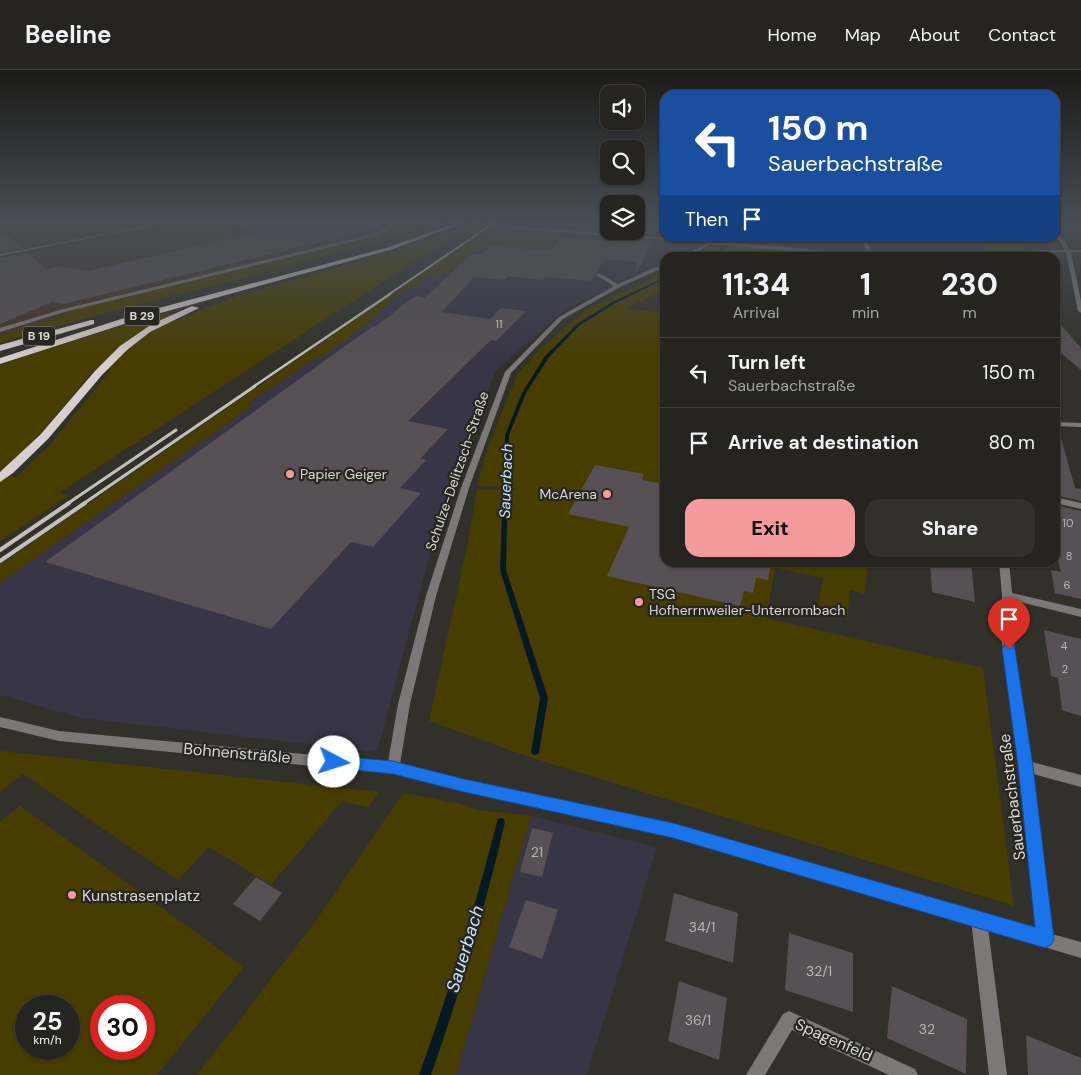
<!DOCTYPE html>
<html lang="en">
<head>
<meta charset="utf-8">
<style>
  :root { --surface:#252420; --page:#31302d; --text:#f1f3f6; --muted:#a3a4a5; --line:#42413e; --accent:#f59b9e }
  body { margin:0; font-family:"DM Sans",sans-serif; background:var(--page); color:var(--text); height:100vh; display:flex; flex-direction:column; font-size:19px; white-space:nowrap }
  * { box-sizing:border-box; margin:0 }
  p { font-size:16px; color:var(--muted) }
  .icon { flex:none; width:28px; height:28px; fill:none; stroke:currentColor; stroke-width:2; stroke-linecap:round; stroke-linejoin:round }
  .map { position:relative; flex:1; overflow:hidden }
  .sheet { position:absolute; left:660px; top:182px; width:400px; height:315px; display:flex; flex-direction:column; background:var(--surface); border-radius:15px; box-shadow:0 1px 4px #0004,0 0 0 1px var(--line) }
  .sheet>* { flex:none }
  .top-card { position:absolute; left:660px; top:20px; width:400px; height:152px; border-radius:15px; box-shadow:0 1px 4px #0004,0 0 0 1px var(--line); background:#1a4fa0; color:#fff; overflow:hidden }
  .fabs { position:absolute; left:600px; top:15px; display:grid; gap:10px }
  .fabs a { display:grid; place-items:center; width:45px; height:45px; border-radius:10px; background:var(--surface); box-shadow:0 1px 4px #0004,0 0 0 1px var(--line); font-size:25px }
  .speed { position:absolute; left:15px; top:925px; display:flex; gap:10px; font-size:25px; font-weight:700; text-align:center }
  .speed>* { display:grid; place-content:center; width:65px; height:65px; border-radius:50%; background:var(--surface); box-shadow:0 1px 4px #0004,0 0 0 1px var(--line); line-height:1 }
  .speed small { font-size:12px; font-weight:400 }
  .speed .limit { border:8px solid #d22; background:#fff; color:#111 }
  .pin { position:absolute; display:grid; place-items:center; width:42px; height:42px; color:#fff; margin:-51px -21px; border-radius:50% 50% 50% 0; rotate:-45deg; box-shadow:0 0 5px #0007 }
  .pin .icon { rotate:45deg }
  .me { position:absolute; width:55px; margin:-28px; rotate:95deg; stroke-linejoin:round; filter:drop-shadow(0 0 4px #0008) }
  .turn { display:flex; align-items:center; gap:18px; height:105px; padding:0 25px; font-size:22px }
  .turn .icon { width:65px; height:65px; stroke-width:2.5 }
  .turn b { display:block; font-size:35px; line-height:42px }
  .then { display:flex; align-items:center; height:48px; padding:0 25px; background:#0003; gap:10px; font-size:19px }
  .eta { display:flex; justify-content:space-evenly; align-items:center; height:85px; text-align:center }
  .eta b { font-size:30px; font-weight:800; line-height:35px }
  .action { display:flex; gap:10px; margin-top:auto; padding:10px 25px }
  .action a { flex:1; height:58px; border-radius:15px; background:var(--accent); color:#111; font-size:20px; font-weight:800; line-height:58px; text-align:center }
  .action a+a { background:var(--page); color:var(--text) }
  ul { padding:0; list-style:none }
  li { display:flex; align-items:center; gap:15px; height:70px; padding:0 25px; border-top:1px solid var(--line) }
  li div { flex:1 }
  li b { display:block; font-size:19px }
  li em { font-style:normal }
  header { display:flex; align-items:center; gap:30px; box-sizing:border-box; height:70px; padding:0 25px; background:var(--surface); border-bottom:1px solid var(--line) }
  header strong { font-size:24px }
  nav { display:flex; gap:28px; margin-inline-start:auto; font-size:18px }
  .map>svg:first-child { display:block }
</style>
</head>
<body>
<header>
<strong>Beeline</strong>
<nav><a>Home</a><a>Map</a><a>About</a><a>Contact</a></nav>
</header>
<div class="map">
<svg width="1081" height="1005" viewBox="0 0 1081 1005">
  <rect width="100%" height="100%" fill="#31302a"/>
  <!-- commercial -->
  <g fill="#383546">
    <polygon points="505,158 701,174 674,187 665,188 665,192 563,241 495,302 446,424 377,682 81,648 0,625 0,513 252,336 248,333 315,288 322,286 372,250 392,230 429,205 443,206 482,175 487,175"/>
    <polygon points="531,746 657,777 587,1005 456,1005"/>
  </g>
  <!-- industrial -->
  <polygon fill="#443429" points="0,152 412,152 396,153 374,165 70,244 0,265"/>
  <!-- green -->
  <g fill="#473d00" fill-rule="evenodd">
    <path d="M412,152H437C294,201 145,228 0,273V265L69,244L62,241L374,165L396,153Z"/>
    <polygon points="475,152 480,152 399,201 59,423 68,426 0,471 0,405 16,407 49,376 111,300 95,299 29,377 0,403 0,295 57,275 169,242 177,251 210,236 244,224 429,171"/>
    <polygon points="505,158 487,175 482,175 443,206 429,205 392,230 372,250 322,287 315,288 247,334 252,336 0,513 0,495 466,173 481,174 499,159"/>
    <polygon points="509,159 558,163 544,179 492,174"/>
    <polygon points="934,168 1016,168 1013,170 1028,181 991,183 977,169"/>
    <polygon points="717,174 806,180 803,187 691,188"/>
    <polygon points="665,201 665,220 626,238 665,243 665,492 868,493 865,524 850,520 847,547 817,540 823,508 775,498 766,548 983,598 1014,836 529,687 429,651 468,472 477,419 515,420 515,418 477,416 488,377 518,303 548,272 585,241"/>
    <polygon points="0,681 379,722 368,738 342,731 271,815 209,777 178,810 23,704 0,722"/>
    <polygon points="403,723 462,734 477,740 531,746 456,1005 197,1005 315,852"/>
    <path d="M20,736L244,897L157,1005H0V752ZM26,936H69V979H26ZM101,936H144V979H101Z"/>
  </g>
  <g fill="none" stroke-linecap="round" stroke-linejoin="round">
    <!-- stream -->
    <g fill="#051824" fill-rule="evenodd">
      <path d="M734,168H736C729,176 718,187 707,188L726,175Z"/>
      <polygon points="665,207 665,209 614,234 579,256 549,287 526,323 509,365 506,500 548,628 539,682 538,684 535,685 532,684 531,682 540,628 500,500 505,365 522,323 545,286 577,254 612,232"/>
      <path d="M501,748L504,749L505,752C485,838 460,922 431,1005H419C449,922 475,838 497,752L498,749Z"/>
    </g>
  </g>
  <!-- building -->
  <g fill="#575054">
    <polygon points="229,152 313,152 322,155 336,152 382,152 382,157 63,234 52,232 0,254 0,188 27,183 47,200 59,196 88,201 254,163"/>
    <polygon points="636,152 662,152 656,165 636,164"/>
    <polygon points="0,159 22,178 0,182"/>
    <polygon points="562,167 613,171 616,168 653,171 636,204 636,192 605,189 591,211 546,207 543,210 508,206 505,210 474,207 442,242 490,249 501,238 526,241 496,271 491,270 408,351 448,359 420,389 426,390 400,418 421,423 373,477 351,472 271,559 45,492 373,256 376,256 415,226 424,228 472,184 481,185 491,176 550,181"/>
    <polygon points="1055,248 1081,278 1081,300 1055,278"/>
    <polygon points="1055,364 1060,364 1075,418 1081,419 1081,431 1055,425"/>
    <polygon points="595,395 644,404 642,410 665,414 665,492 771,492 768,510 756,508 753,523 744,521 740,536 607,506 629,457 568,444"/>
    <polygon points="1055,435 1081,441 1081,529 1055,523 1051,500 1061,502 1055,479"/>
    <polygon points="930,492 971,492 975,532 932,522"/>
    <polygon points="1044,560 1081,569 1081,646 1062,640 1058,608 1051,606"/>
    <polygon points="532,758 553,763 542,807 520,802"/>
    <polygon points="256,807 282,823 260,851 233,834"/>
    <polygon points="674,823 738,843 733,893 665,871"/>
    <polygon points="526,830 558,840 542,889 509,877"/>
    <polygon points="789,863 853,883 853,942 785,920"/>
    <polygon points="679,911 727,928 719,990 668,971"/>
    <polygon points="892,916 967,949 966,1004 887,968"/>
    <polygon points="1026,965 1081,988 1081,1005 1028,1005"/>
  </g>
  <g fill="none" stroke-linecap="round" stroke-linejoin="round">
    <!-- service -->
    <g fill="#7c7878" fill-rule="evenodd">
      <polygon points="396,152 414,152 396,154 394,153"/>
      <polygon points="597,204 601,204 621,216 616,217 597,206"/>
      <polygon points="979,842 985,844 987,850 1007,1005 989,1005 971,850 973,844"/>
      <polygon points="789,941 915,999 918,1005 889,1005 792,960 765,1005 746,1005 783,944"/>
    </g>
    <!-- minor -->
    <g fill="#7c7878" fill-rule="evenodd">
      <polygon points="164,152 172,152 0,186 0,184"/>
      <polygon points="394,152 398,153 392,159 376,166 64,242 0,262 0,258 60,240 372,164 388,157"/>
      <polygon points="506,156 763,175 868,185 861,168 865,168 873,185 889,188 867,188 711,174 686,188 679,188 707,173 504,158"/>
      <polygon points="1055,160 1064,170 1070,180 1081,180 1081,182 1071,182 1081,231 1081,243 1078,241 1066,182 957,188 1040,180 1065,180 1055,164"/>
      <polygon points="665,193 665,197 620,217 563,249 511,303 469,418 436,526 410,634 400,694 464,710 673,753 1036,859 1019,696 1001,566 1002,525 999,492 1009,492 1012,523 1081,539 1081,547 1012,530 1013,566 1032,692 1081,705 1081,717 1033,704 1052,864 1081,872 1081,888 673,767 464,722 393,704 59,671 0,657 0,647 59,661 388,692 398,634 426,526 461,418 505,302 559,247 616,215"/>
      <polygon points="1055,352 1081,353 1081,357 1055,356"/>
      <polygon points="1055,427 1081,433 1081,439 1055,433"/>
    </g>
    <!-- trunk -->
    <g fill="#d8cece" fill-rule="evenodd">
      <polygon points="458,152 466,152 390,180 146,247 0,294 0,288 140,243 386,178"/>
      <polygon points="192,236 199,238 150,262 127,280 102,305 48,369 13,403 0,412 0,402 40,365 95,301 120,276 152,254"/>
      <polygon points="91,250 94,250 94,254 0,281 0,275"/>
    </g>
    <!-- rail-far3 -->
    <polyline stroke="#c1c1bc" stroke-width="2" points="388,225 495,152"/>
    <!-- rail-far2 -->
    <polyline stroke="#c1c1bc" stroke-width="2.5" points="253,317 390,224"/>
    <!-- rail-far1 -->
    <g stroke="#c1c1bc" stroke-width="3">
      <polyline points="67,434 176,360"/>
      <polyline points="83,434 255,316"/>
    </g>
    <!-- rail -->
    <g stroke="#c1c1bc" stroke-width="4">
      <polyline points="0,480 69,433"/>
      <polyline points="0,491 85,433"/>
    </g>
  </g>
  <!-- sky -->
  <linearGradient id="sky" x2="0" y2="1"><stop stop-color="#1b1a17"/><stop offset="0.52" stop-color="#484e55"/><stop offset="1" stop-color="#484e55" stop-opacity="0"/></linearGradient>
  <rect width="1081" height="292" fill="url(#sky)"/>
  <!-- route -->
  <polygon fill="#1a73e8" stroke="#114b97" points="1009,574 1013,575 1015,579 1033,696 1054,869 1051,875 1045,878 673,768 464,722 393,704 334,698 329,697 326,692 329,688 334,686 393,691 464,709 673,753 1035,857 1018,696 1002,579 1004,575"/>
  <!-- markers -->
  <g fill="#f59b9e" stroke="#272620" stroke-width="2">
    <circle cx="290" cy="404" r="5"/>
    <circle cx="607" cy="424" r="5"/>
    <circle cx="639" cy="532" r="5"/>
    <circle cx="72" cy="825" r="5"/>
  </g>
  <g text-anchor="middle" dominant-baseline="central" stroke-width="4.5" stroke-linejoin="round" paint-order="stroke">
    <!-- number labels -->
    <g font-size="11" fill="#b8b7b4">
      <text x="499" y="254">11</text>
      <text x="1068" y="453">10</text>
      <text x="1069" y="486">8</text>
      <text x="1067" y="515">6</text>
      <text x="1064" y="576">4</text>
      <text x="1065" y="599">2</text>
    </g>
    <!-- shield labels -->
    <g fill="#272620" stroke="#a4a39e" stroke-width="1">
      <rect x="124.5" y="236.5" width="35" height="19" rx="4"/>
      <rect x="23" y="256.5" width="32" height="19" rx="4"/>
    </g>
    <g font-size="12" font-weight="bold" fill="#d9d9d4">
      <text x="142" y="246">B 29</text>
      <text x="39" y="266">B 19</text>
    </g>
    <!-- street labels -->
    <g font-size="14" fill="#d9d9d4" stroke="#272620">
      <text transform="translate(457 401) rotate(-71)">Schulze-Delitzsch-Straße</text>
    </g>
    <!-- poi labels -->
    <g font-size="14" fill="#d9d9d4" stroke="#272620" text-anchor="start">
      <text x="300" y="404">Papier Geiger</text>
      <text x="597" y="424" text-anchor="end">McArena</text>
      <text x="649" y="524">TSG<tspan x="649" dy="16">Hofherrnweiler-Unterrombach</tspan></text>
    </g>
    <!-- near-number labels -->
    <g font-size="14" fill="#b8b7b4">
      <text x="537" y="782">21</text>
      <text x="702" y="857">34/1</text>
      <text x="819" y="901">32/1</text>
      <text x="698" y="950">36/1</text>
      <text x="927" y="959">32</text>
    </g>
    <!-- water labels -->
    <g font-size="15" font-style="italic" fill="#c5e5fc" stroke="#272620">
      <text transform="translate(506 411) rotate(-88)">Sauerbach</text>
    </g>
    <!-- near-street labels -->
    <g font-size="16" fill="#d9d9d4" stroke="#272620">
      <text transform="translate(237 683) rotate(5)">Bohnensträßle</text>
      <text transform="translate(1012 727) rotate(-97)">Sauerbachstraße</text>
      <text transform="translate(834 970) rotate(24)">Spagenfeld</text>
    </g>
    <!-- near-poi labels -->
    <g font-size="16" fill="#d9d9d4" stroke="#272620" text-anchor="start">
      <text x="82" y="825">Kunstrasenplatz</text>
    </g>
    <!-- near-water labels -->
    <g font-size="18" font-style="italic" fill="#c5e5fc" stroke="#272620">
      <text transform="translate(465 879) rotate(-73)">Sauerbach</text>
    </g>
  </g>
</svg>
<div class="fabs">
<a><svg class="icon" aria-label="sound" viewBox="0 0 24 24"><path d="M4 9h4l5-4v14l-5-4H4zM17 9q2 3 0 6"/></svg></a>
<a><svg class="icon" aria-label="search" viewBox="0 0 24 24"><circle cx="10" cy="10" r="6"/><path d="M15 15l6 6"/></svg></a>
<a><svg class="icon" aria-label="layers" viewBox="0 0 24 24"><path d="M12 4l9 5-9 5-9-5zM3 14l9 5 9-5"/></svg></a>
</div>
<div class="speed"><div>25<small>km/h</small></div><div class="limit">30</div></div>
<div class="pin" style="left:1009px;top:579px;background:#d93025"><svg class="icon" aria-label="arrive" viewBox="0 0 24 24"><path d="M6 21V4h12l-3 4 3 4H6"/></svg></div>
<svg class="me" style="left:334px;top:692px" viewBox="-20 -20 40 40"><circle r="19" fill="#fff"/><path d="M0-13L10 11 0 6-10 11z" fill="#1a73e8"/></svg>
<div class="top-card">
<div class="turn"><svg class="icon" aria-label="left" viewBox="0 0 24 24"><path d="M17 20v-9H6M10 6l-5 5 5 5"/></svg><div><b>150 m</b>Sauerbachstraße</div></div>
<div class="then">Then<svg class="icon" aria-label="arrive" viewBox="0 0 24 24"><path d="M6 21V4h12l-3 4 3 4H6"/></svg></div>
</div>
<section class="sheet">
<div class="eta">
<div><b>11:34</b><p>Arrival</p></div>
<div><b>1</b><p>min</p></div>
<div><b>230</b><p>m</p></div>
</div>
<ul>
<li><svg class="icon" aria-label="left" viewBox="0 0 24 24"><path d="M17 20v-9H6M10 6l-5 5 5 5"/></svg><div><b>Turn left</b><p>Sauerbachstraße</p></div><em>150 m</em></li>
<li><svg class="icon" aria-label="arrive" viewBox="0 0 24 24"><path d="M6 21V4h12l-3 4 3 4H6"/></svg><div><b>Arrive at destination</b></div><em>80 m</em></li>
</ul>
<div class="action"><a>Exit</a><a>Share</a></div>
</section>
</div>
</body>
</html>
